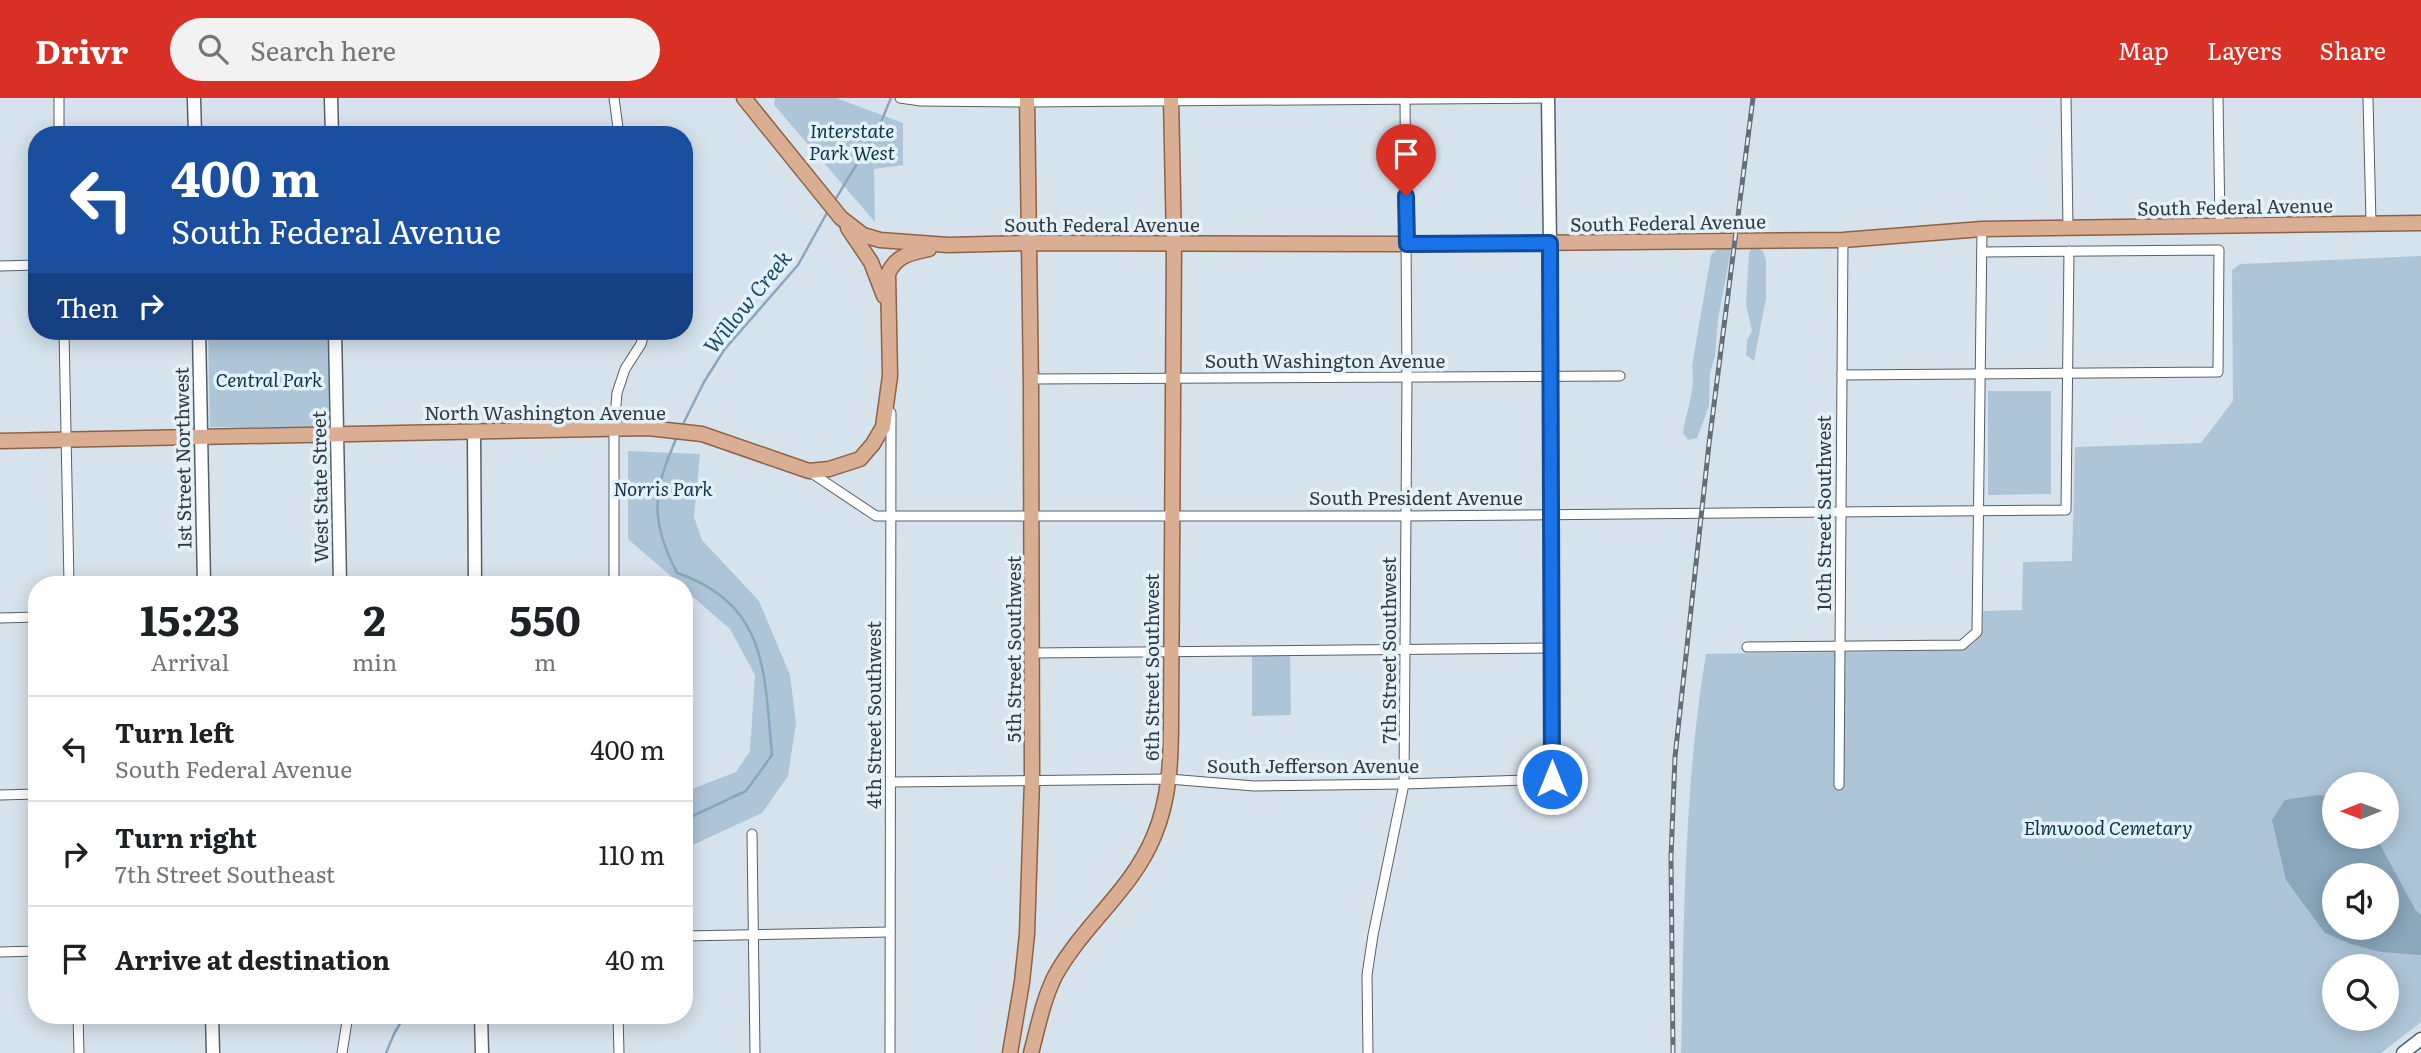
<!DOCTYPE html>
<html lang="en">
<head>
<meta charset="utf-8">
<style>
  :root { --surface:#fff; --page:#f2f2f2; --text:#202124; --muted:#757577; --line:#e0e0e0; --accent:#d93025 }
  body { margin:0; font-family:Literata,serif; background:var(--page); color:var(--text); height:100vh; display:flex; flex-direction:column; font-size:26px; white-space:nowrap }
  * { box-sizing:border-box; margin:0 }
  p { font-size:23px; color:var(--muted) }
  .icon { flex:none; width:38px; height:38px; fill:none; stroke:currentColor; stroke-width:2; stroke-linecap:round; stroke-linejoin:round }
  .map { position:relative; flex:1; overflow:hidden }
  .details { position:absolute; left:28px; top:478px; width:665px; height:448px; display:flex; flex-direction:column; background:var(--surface); border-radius:28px; box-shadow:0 4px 18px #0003 }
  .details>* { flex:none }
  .guide { position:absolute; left:28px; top:28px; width:665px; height:214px; border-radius:28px; box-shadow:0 4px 18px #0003; background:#1a4fa0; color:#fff; overflow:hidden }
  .needle { width:46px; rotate:269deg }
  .tools { position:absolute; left:2322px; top:674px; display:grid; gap:14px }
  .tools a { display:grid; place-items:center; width:77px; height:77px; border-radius:50%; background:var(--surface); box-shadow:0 4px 18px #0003; font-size:35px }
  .pin { position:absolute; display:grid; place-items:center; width:60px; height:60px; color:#fff; margin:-72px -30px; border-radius:50% 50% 50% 0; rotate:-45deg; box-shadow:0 0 7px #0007 }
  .pin .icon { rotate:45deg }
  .me { position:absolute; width:77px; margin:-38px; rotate:0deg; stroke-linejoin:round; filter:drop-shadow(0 0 5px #0008) }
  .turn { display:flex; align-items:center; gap:24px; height:147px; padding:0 28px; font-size:32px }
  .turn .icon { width:91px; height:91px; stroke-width:2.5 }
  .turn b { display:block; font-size:49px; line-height:60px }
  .then { display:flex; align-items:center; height:66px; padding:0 28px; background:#0003; gap:14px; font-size:26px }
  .eta { display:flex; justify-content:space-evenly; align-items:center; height:119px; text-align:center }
  .eta b { font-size:42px; font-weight:700; line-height:49px }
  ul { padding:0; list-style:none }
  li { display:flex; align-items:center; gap:21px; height:105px; padding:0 28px; border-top:2px solid var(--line) }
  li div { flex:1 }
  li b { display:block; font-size:26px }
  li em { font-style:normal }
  header { display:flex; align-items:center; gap:42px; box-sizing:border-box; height:98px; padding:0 35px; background:var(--accent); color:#fff }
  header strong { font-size:33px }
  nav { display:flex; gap:38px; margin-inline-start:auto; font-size:24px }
  .search { width:490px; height:63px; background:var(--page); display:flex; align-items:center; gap:18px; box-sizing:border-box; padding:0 24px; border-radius:38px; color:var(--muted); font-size:26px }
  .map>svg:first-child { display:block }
</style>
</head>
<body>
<header>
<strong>Drivr</strong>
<div class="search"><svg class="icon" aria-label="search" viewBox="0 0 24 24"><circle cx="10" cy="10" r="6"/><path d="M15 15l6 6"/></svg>Search here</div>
<nav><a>Map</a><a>Layers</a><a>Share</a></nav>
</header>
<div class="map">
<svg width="2421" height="955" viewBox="0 0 2421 955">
  <rect width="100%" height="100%" fill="#d6e3ed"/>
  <!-- green -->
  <g fill="#adc5d7" fill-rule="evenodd">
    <polygon points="775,0 836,0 903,25 903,67 874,71 875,124 774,7"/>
    <path d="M1722,147H1728L1731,152L1718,221L1715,258L1710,275L1709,308L1697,340L1688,342L1683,335C1686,313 1696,291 1692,268L1711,157Z"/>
    <polygon points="1752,149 1756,149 1763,153 1766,163 1766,200 1754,263 1746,257 1747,242 1752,233 1746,206 1749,155"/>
    <path d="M2421,158V924L2381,955H1681C1684,822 1684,688 1706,556L1964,552C1983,539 1983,536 1983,513L2022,512L2023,464L2072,463L2075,349L2201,345L2233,303L2232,172L2240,166ZM2334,686H2387V738H2334ZM2334,777H2387V830H2334ZM2334,868H2387V920H2334Z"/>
    <polygon points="208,233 329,233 331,329 210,329"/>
    <polygon points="1988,293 2051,293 2051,396 1988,397"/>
    <polygon points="628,353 700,356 694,419 702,442 759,503 790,577 796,625 788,678 762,715 684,751 684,694 736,674 750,653 755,577 730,531 684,491 684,486 680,486 628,441"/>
    <polygon points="1290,553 1291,617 1252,618 1252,554"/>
  </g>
  <!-- water -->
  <path fill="#8aa7bc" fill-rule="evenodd" d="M2317,697L2334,698V738L2376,739L2416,813L2421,817V857L2381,854L2351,846L2325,835L2286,782L2272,722L2285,702ZM2334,777H2387V830H2334Z"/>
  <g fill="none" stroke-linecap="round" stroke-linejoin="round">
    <!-- stream -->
    <g stroke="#8aa7bc" stroke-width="2.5">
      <polyline points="835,102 878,31 891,0"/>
      <polyline points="681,330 704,284 724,252 798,167 828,113"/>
      <path d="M677,339C653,393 649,421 677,475C769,506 764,576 772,657L746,693L684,722"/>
      <polyline points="386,955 394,936 405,917"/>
    </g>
    <!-- street casing -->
    <g stroke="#556169" stroke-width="11">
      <g id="street">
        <polyline points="59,0 59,37"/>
        <polyline points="614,0 619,37"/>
        <polyline points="900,0 921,3 1027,4 1548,0"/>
        <polyline points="2066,0 2068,129"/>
        <polyline points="2218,0 2220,126"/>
        <polyline points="2368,0 2371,125"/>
        <polyline points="0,168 37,167"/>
        <polyline points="64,233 69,486"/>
        <polyline points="1842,277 2218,274 2219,152 1982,154"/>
        <polyline points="1031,281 1620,278"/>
        <polyline points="810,374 876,418 1406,418 2066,412 2069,153"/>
        <polyline points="614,486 614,331 617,295 625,271 641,246 645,233"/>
        <polyline points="0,520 37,519"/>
        <polyline points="1747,549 1962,547 1977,534 1982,131"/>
        <polyline points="1032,555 1551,550"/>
        <polyline points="891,684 1169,681 1254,688 1404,686 1552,681 1550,145"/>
        <polyline points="1839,687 1843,142"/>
        <polyline points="0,697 37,696"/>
        <polyline points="752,736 755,955"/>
        <polyline points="684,838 890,834"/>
        <polyline points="0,854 37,853"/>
        <polyline points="78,917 79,955"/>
        <polyline points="618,917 619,955"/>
        <polyline points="342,955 348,917"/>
        <polyline points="890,955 891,315"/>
        <polyline points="1368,955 1367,877 1373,837 1404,686 1407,279 1405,0"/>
      </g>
    </g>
    <!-- secondary casing -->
    <g stroke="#556169" stroke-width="15">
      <g id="secondary">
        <polyline points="194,0 195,37"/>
        <polyline points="331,0 332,37"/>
        <polyline points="1548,0 1550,145"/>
        <polyline points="199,233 204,486"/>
        <polyline points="335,233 340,486"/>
        <polyline points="474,334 475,486"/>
        <polyline points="212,917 213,955"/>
        <polyline points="481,917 482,955"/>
        <polyline points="2403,955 2421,941"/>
      </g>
    </g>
    <!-- primary casing -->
    <g stroke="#8f6245" stroke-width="17">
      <g id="primary">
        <polyline points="744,0 841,120 863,137 880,142 948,147 1030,145 1407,146 1843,142 1982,131 2421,125"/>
        <polyline points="848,130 871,164 884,198"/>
        <path d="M0,343L648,330L702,336L809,373L829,371L860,361L873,346L883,329L890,278L888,176C896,157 911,155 929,151"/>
        <polyline points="1010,955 1022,884 1027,836 1032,682 1031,290 1027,0"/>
        <path d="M1031,955C1038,929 1043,902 1055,878C1083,827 1132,792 1154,738C1170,700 1171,661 1171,621L1174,145L1171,0"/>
      </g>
    </g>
    <!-- street -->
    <use href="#street" stroke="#fff" stroke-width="9"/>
    <!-- secondary -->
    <use href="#secondary" stroke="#fff" stroke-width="12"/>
    <!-- primary -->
    <use href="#primary" stroke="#d9ae92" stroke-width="14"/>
    <!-- rail casing -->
    <g stroke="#666e74" stroke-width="5">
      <polyline id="rail" points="1673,955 1671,759 1675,659 1709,346 1753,0"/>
    </g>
    <!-- rail -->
    <use href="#rail" stroke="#e3f1fb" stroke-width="2.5" stroke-dasharray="8" stroke-linecap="butt"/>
  </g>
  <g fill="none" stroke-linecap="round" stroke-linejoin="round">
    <!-- route casing -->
    <g stroke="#114b97" stroke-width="18">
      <polyline id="route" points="1406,98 1407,146 1550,145 1552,681"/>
    </g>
    <!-- route -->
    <use href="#route" stroke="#1a73e8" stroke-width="12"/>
  </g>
  <g text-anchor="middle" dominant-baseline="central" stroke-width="7" stroke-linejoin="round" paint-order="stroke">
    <!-- park labels -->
    <g font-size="19" font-style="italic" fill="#0e344b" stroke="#e3f1fb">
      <text x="852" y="32">Interstate<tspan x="852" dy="22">Park West</tspan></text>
      <text x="269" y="281">Central Park</text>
      <text x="663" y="390">Norris Park</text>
      <text x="2108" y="729">Elmwood Cemetary</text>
    </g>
    <!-- street labels -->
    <g font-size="19" fill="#343a3d" stroke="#e3f1fb">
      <text transform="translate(2235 108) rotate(-1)">South Federal Avenue</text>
      <text transform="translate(1668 124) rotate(-1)">South Federal Avenue</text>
      <text x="1102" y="126">South Federal Avenue</text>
      <text x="1325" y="262">South Washington Avenue</text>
      <text x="545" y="314">North Washington Avenue</text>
      <text transform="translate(182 360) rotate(-91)">1st Street Northwest</text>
      <text transform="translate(319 389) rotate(-91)">West State Street</text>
      <text x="1416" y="399">South President Avenue</text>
      <text transform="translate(1823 415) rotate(-90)">10th Street Southwest</text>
      <text transform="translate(1013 551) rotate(-90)">5th Street Southwest</text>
      <text transform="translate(1388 552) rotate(-90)">7th Street Southwest</text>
      <text transform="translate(1151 569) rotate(-90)">6th Street Southwest</text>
      <text transform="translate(873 617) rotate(-90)">4th Street Southwest</text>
      <text x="1313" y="667">South Jefferson Avenue</text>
    </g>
    <!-- water labels -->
    <g font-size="21" font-style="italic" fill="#1a4c6b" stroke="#e3f1fb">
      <text transform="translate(746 203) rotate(-51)">Willow Creek</text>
    </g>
  </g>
</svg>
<div class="tools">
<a><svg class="needle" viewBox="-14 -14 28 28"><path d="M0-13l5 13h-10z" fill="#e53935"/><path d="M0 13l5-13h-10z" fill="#757577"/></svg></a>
<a><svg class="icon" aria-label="sound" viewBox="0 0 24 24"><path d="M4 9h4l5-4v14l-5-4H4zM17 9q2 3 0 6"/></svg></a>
<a><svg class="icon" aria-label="search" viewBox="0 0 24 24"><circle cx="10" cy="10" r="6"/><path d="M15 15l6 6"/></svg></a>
</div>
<div class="pin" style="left:1406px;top:98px;background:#d93025"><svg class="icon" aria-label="arrive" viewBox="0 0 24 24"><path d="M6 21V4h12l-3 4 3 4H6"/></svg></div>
<svg class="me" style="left:1552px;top:681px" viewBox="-20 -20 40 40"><circle r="17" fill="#1a73e8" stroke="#fff" stroke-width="3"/><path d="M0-11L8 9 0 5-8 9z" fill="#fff"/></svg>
<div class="guide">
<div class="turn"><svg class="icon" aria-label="left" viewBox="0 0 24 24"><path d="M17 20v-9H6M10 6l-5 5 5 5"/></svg><div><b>400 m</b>South Federal Avenue</div></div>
<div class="then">Then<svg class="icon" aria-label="right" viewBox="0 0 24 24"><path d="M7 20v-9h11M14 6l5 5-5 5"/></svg></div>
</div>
<section class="details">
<div class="eta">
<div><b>15:23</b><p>Arrival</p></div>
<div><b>2</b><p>min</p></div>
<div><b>550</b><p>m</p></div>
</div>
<ul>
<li><svg class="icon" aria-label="left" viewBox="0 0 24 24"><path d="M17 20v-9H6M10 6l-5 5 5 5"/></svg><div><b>Turn left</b><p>South Federal Avenue</p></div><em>400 m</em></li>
<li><svg class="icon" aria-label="right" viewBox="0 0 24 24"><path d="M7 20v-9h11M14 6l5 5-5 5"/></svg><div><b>Turn right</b><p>7th Street Southeast</p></div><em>110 m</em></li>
<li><svg class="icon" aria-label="arrive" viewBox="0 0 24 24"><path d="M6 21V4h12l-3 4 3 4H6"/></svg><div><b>Arrive at destination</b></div><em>40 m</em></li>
</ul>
</section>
</div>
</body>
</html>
